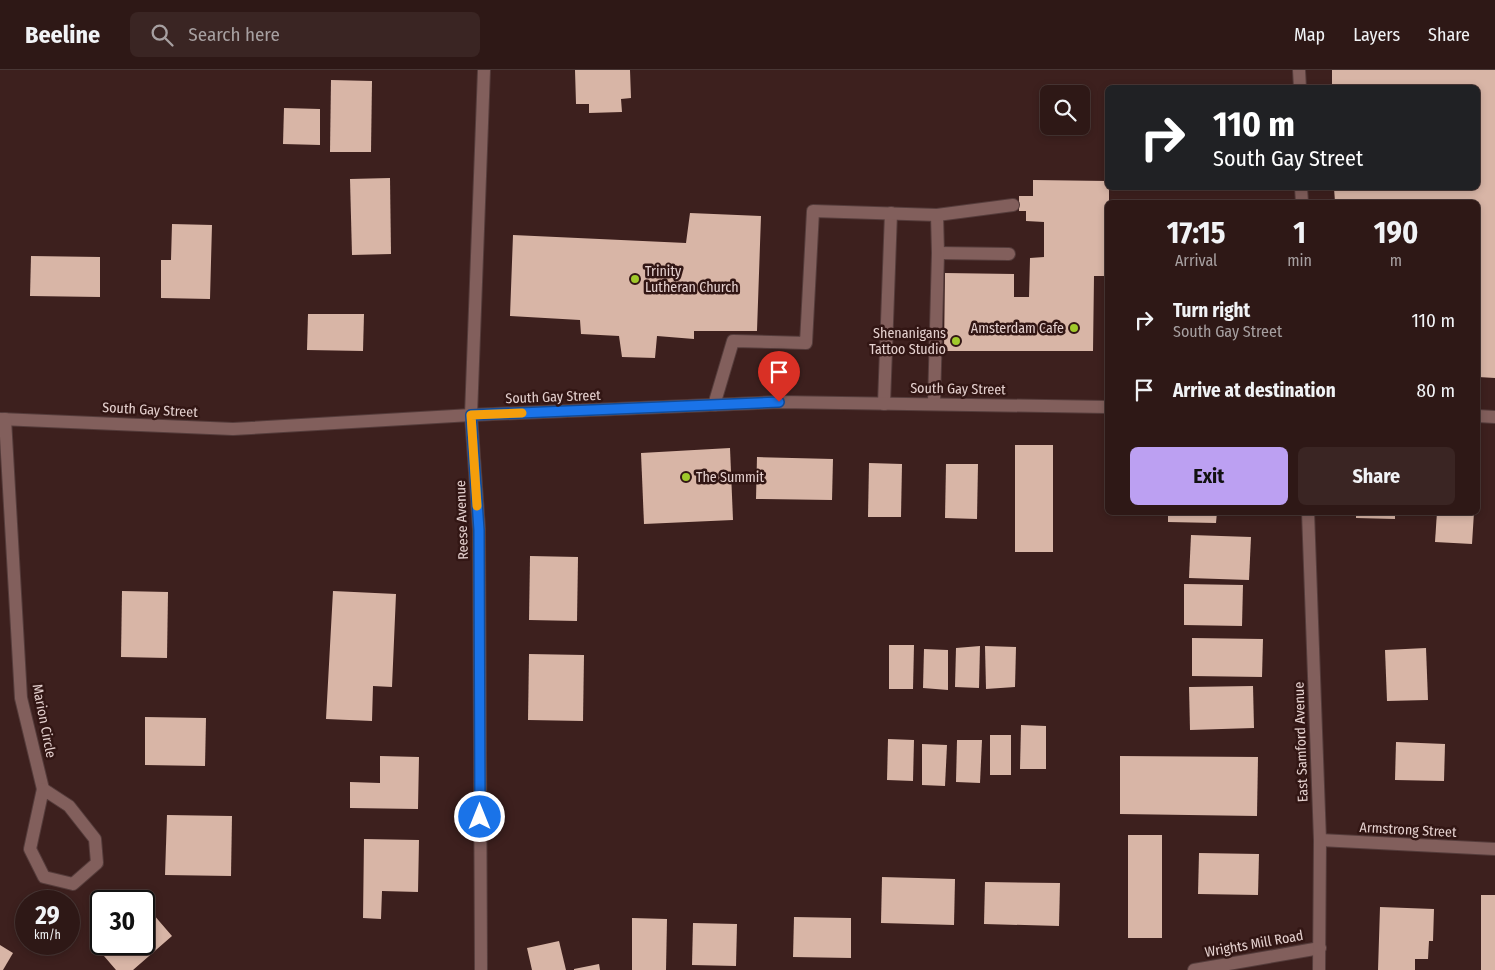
<!DOCTYPE html>
<html lang="en">
<head>
<meta charset="utf-8">
<style>
  :root { --surface:#2e1816; --page:#3a2523; --text:#f1f3f6; --muted:#a7a0a1; --line:#493735; --accent:#bca0f2 }
  body { margin:0; font-family:"Fira Sans Condensed",sans-serif; background:var(--page); color:var(--text); height:100vh; display:flex; flex-direction:column; font-size:19px; white-space:nowrap }
  * { box-sizing:border-box; margin:0 }
  p { font-size:16px; color:var(--muted) }
  .icon { flex:none; width:28px; height:28px; fill:none; stroke:currentColor; stroke-width:2; stroke-linecap:round; stroke-linejoin:round }
  .map { position:relative; flex:1; overflow:hidden }
  .sheet { position:absolute; left:1105px; top:130px; width:375px; height:315px; display:flex; flex-direction:column; background:var(--surface); border-radius:8px; box-shadow:0 2px 8px #0003,0 0 0 1px var(--line) }
  .sheet>* { flex:none }
  .banner { position:absolute; left:1105px; top:15px; width:375px; height:105px; border-radius:8px; box-shadow:0 2px 8px #0003,0 0 0 1px var(--line); background:#202124; color:#fff; overflow:hidden }
  .buttons { position:absolute; left:1040px; top:15px; display:grid; gap:10px }
  .buttons a { display:grid; place-items:center; width:50px; height:50px; border-radius:8px; background:var(--surface); box-shadow:0 2px 8px #0003,0 0 0 1px var(--line); font-size:25px }
  .speed { position:absolute; left:15px; top:820px; display:flex; gap:10px; font-size:25px; font-weight:700; text-align:center }
  .speed>* { display:grid; place-content:center; width:65px; height:65px; border-radius:50%; background:var(--surface); box-shadow:0 2px 8px #0003,0 0 0 1px var(--line); line-height:1 }
  .speed small { font-size:12px; font-weight:400 }
  .speed .limit { border:2px solid #111; border-radius:8px; background:#fff; color:#111 }
  .pin { position:absolute; display:grid; place-items:center; width:42px; height:42px; color:#fff; margin:-51px -21px; border-radius:50% 50% 50% 0; rotate:-45deg; box-shadow:0 0 5px #0007 }
  .pin .icon { rotate:45deg }
  .me { position:absolute; width:55px; margin:-28px; rotate:0deg; stroke-linejoin:round; filter:drop-shadow(0 0 4px #0008) }
  .turn { display:flex; align-items:center; gap:18px; height:105px; padding:0 25px; font-size:22px }
  .turn .icon { width:65px; height:65px; stroke-width:2.5 }
  .turn b { display:block; font-size:35px; line-height:42px }
  .eta { display:flex; justify-content:space-evenly; align-items:center; height:85px; text-align:center }
  .eta b { font-size:30px; font-weight:700; line-height:35px }
  .action { display:flex; gap:10px; margin-top:auto; padding:10px 25px }
  .action a { flex:1; height:58px; border-radius:8px; background:var(--accent); color:#111; font-size:20px; font-weight:700; line-height:58px; text-align:center }
  .action a+a { background:var(--page); color:var(--text) }
  ul { padding:0; list-style:none }
  li { display:flex; align-items:center; gap:15px; height:70px; padding:0 25px }
  li div { flex:1 }
  li b { display:block; font-size:19px }
  li em { font-style:normal }
  header { display:flex; align-items:center; gap:30px; box-sizing:border-box; height:70px; padding:0 25px; background:var(--surface); border-bottom:1px solid var(--line) }
  header strong { font-size:24px }
  nav { display:flex; gap:28px; margin-inline-start:auto; font-size:18px }
  .search { width:350px; height:45px; background:var(--page); display:flex; align-items:center; gap:12px; box-sizing:border-box; padding:0 18px; border-radius:8px; color:var(--muted); font-size:19px }
  .map>svg:first-child { display:block }
</style>
</head>
<body>
<header>
<strong>Beeline</strong>
<div class="search"><svg class="icon" aria-label="search" viewBox="0 0 24 24"><circle cx="10" cy="10" r="6"/><path d="M15 15l6 6"/></svg>Search here</div>
<nav><a>Map</a><a>Layers</a><a>Share</a></nav>
</header>
<div class="map">
<svg width="1495" height="900" viewBox="0 0 1495 900">
  <rect width="100%" height="100%" fill="#3d201e"/>
  <!-- building -->
  <g fill="#d8b5a6">
    <polygon points="575,0 630,0 631,28 621,29 622,42 589,43 589,34 576,34"/>
    <polygon points="1332,0 1495,0 1495,308 1478,307 1478,132 1335,132 1334,118 1478,118 1478,18 1332,18"/>
    <polygon points="331,10 372,11 371,82 330,82"/>
    <polygon points="284,38 320,39 320,75 283,74"/>
    <polygon points="390,108 391,184 352,185 350,109"/>
    <polygon points="1033,110 1108,111 1108,118 1109,118 1109,132 1108,132 1108,206 1094,206 1093,281 944,281 945,203 1014,204 1014,227 1029,227 1030,188 1044,187 1044,152 1026,151 1026,141 1019,141 1019,126 1033,126"/>
    <polygon points="690,143 761,146 757,261 694,261 694,269 657,266 655,288 622,287 619,266 581,264 580,250 510,246 513,165 686,173"/>
    <polygon points="172,154 212,155 210,229 161,228 161,190 171,190"/>
    <polygon points="31,186 100,187 100,227 30,226"/>
    <polygon points="308,244 364,244 363,281 307,280"/>
    <rect x="1015" y="375" width="38" height="107"/>
    <polygon points="730,378 733,450 644,454 641,383"/>
    <polygon points="757,387 833,389 832,430 756,429"/>
    <polygon points="869,393 902,394 901,447 868,447"/>
    <polygon points="946,394 978,394 977,449 945,448"/>
    <polygon points="1168,442 1217,442 1216,453 1168,452"/>
    <polygon points="1356,442 1395,442 1395,449 1356,448"/>
    <polygon points="1437,442 1474,442 1472,474 1435,472"/>
    <polygon points="1191,465 1251,467 1249,510 1189,508"/>
    <polygon points="530,486 578,487 577,551 529,550"/>
    <polygon points="1184,514 1243,515 1242,556 1184,555"/>
    <polygon points="122,521 168,522 167,588 121,587"/>
    <polygon points="333,521 396,524 392,617 373,616 372,651 326,649"/>
    <polygon points="1192,568 1263,569 1262,607 1192,606"/>
    <polygon points="889,575 914,575 913,619 889,619"/>
    <polygon points="980,576 979,618 955,617 956,578"/>
    <polygon points="985,576 1016,577 1015,617 986,619"/>
    <polygon points="1426,578 1428,630 1387,631 1385,580"/>
    <polygon points="924,579 948,580 948,620 923,618"/>
    <polygon points="529,584 584,585 583,651 528,650"/>
    <polygon points="1253,616 1254,658 1190,660 1189,617"/>
    <polygon points="145,647 206,648 205,696 145,695"/>
    <polygon points="1021,655 1046,656 1046,699 1020,699"/>
    <rect x="990" y="665" width="21" height="40"/>
    <polygon points="888,669 914,670 913,711 887,710"/>
    <polygon points="957,670 982,670 980,713 956,712"/>
    <polygon points="1396,672 1445,674 1444,711 1395,710"/>
    <polygon points="922,674 947,675 945,716 922,715"/>
    <polygon points="380,686 419,687 418,739 350,738 350,712 380,713"/>
    <polygon points="1120,686 1258,687 1257,746 1120,744"/>
    <polygon points="167,745 232,746 231,806 165,805"/>
    <rect x="1128" y="765" width="34" height="103"/>
    <polygon points="364,769 419,770 418,822 382,821 381,849 363,848"/>
    <polygon points="1199,783 1259,784 1258,825 1198,824"/>
    <polygon points="882,807 955,809 954,855 881,853"/>
    <polygon points="985,812 1060,813 1059,856 984,854"/>
    <rect x="1481" y="825" width="14" height="75"/>
    <polygon points="147,837 172,866 133,900 116,900 98,879 105,874 144,874 144,840"/>
    <polygon points="1380,837 1434,839 1433,871 1429,871 1428,889 1415,889 1415,900 1378,900"/>
    <polygon points="794,847 851,848 851,888 793,887"/>
    <polygon points="632,848 667,849 666,900 632,900"/>
    <polygon points="693,853 737,854 736,896 692,895"/>
    <polygon points="559,871 566,900 532,900 527,878"/>
    <polygon points="0,875 13,883 3,900 0,900"/>
    <polygon points="599,894 600,900 574,900 574,899"/>
  </g>
  <g fill="none" stroke-linecap="round" stroke-linejoin="round">
    <!-- service casing -->
    <g stroke="#553c3b" stroke-width="14">
      <g id="service">
        <polyline points="938,183 1009,184"/>
        <polyline points="884,334 891,143"/>
        <polyline points="934,334 938,183 937,145"/>
        <polyline points="714,335 733,271 806,273 813,141 937,145 1013,135"/>
      </g>
    </g>
    <!-- minor casing -->
    <g stroke="#553c3b" stroke-width="14">
      <g id="minor">
        <polyline points="0,349 233,359 471,345 779,332 1108,337"/>
        <polyline points="5,349 21,628 43,719"/>
        <polygon points="43,719 69,736 95,769 97,793 73,814 44,807 30,779"/>
        <polyline points="1320,770 1495,779"/>
        <polyline points="481,900 479,459 471,345 484,0"/>
        <polyline points="1194,900 1320,878"/>
      </g>
    </g>
    <!-- tertiary casing -->
    <g stroke="#553c3b" stroke-width="14">
      <g id="tertiary">
        <polyline points="1299,0 1300,18"/>
        <polyline points="1301,118 1302,132"/>
        <polyline points="1478,346 1495,347"/>
        <polyline points="1308,442 1320,770 1319,900"/>
      </g>
    </g>
    <!-- service -->
    <use href="#service" stroke="#825f5c" stroke-width="12"/>
    <!-- minor -->
    <use href="#minor" stroke="#825f5c" stroke-width="12"/>
    <!-- tertiary -->
    <use href="#tertiary" stroke="#825f5c" stroke-width="12"/>
  </g>
  <g fill="none" stroke-linecap="round" stroke-linejoin="round">
    <!-- route casing -->
    <g stroke="#114b97" stroke-width="12">
      <polyline id="route" points="480,747 479,460 471,345 779,332"/>
    </g>
    <!-- route -->
    <use href="#route" stroke="#1a73e8" stroke-width="9"/>
    <!-- slow -->
    <polyline stroke="#f59e0b" stroke-width="9" points="477,436 471,345 522,343"/>
  </g>
  <!-- markers -->
  <g fill="#a0c92b" stroke="#321614" stroke-width="2">
    <circle cx="635" cy="209" r="5"/>
    <circle cx="1074" cy="258" r="5"/>
    <circle cx="956" cy="271" r="5"/>
    <circle cx="686" cy="407" r="5"/>
  </g>
  <g text-anchor="middle" dominant-baseline="central" stroke-width="5" stroke-linejoin="round" paint-order="stroke">
    <!-- poi labels -->
    <g font-size="14" fill="#e5d1cf" stroke="#321614" text-anchor="start">
      <text x="645" y="201">Trinity<tspan x="645" dy="16">Lutheran Church</tspan></text>
      <text x="1064" y="258" text-anchor="end">Amsterdam Cafe</text>
      <text x="946" y="263" text-anchor="end">Shenanigans<tspan x="946" dy="16">Tattoo Studio</tspan></text>
      <text x="696" y="407">The Summit</text>
    </g>
    <!-- street labels -->
    <g font-size="14" fill="#e5d1cf" stroke="#321614">
      <text transform="translate(958 319) rotate(1)">South Gay Street</text>
      <text transform="translate(553 327) rotate(-2)">South Gay Street</text>
      <text transform="translate(150 340) rotate(3)">South Gay Street</text>
      <text transform="translate(462 450) rotate(-92)">Reese Avenue</text>
      <text transform="translate(44 651) rotate(79)">Marion Circle</text>
      <text transform="translate(1301 672) rotate(-92)">East Samford Avenue</text>
      <text transform="translate(1408 760) rotate(3)">Armstrong Street</text>
      <text transform="translate(1254 874) rotate(-10)">Wrights Mill Road</text>
    </g>
  </g>
</svg>
<div class="buttons">
<a><svg class="icon" aria-label="search" viewBox="0 0 24 24"><circle cx="10" cy="10" r="6"/><path d="M15 15l6 6"/></svg></a>
</div>
<div class="speed"><div>29<small>km/h</small></div><div class="limit">30</div></div>
<div class="pin" style="left:779px;top:332px;background:#d93025"><svg class="icon" aria-label="arrive" viewBox="0 0 24 24"><path d="M6 21V4h12l-3 4 3 4H6"/></svg></div>
<svg class="me" style="left:480px;top:747px" viewBox="-20 -20 40 40"><circle r="17" fill="#1a73e8" stroke="#fff" stroke-width="3"/><path d="M0-11L8 9 0 5-8 9z" fill="#fff"/></svg>
<div class="banner">
<div class="turn"><svg class="icon" aria-label="right" viewBox="0 0 24 24"><path d="M7 20v-9h11M14 6l5 5-5 5"/></svg><div><b>110 m</b>South Gay Street</div></div>
</div>
<section class="sheet">
<div class="eta">
<div><b>17:15</b><p>Arrival</p></div>
<div><b>1</b><p>min</p></div>
<div><b>190</b><p>m</p></div>
</div>
<ul>
<li><svg class="icon" aria-label="right" viewBox="0 0 24 24"><path d="M7 20v-9h11M14 6l5 5-5 5"/></svg><div><b>Turn right</b><p>South Gay Street</p></div><em>110 m</em></li>
<li><svg class="icon" aria-label="arrive" viewBox="0 0 24 24"><path d="M6 21V4h12l-3 4 3 4H6"/></svg><div><b>Arrive at destination</b></div><em>80 m</em></li>
</ul>
<div class="action"><a>Exit</a><a>Share</a></div>
</section>
</div>
</body>
</html>
